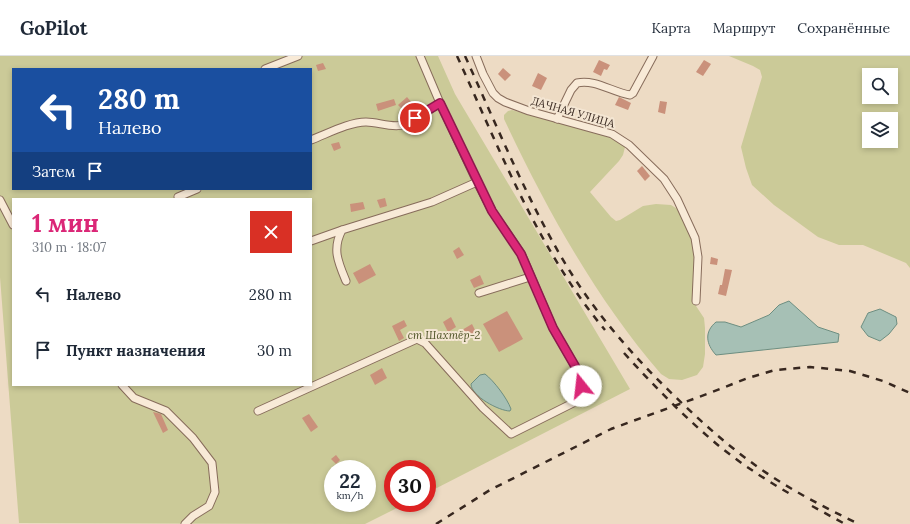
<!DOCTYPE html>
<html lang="ru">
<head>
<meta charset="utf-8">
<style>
  :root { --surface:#fff; --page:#f6f6f7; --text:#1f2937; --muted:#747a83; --line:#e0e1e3; --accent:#db2777 }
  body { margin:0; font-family:Lora,serif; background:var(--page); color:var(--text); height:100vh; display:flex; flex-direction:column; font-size:15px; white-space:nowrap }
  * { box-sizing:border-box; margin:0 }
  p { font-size:13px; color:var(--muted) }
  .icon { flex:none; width:22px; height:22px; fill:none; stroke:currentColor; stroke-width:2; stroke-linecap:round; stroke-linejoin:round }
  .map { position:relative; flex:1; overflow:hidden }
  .details { position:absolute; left:12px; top:142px; width:300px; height:188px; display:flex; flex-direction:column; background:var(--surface); border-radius:0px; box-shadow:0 2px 6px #0003 }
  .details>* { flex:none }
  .hud { position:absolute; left:12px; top:12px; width:300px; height:122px; border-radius:0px; box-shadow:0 2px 6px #0003; background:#1a4fa0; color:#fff; overflow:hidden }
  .tools { position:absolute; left:862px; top:12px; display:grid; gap:8px }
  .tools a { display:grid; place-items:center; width:36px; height:36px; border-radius:0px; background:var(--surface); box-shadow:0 2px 6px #0003; font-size:20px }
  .speed { position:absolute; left:324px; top:404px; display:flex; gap:8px; font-size:20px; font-weight:700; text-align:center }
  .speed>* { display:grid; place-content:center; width:52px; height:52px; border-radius:50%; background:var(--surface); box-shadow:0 2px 6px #0003; line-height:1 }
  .speed small { font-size:10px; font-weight:400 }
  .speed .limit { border:6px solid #d22; background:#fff; color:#111 }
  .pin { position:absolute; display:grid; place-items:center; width:34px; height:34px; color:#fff; margin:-17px; border:2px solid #fff; border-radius:50%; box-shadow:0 1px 4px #0007 }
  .me { position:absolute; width:44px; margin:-22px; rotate:344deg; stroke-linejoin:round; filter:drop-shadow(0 0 3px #0008) }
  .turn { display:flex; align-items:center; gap:14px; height:84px; padding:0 20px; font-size:18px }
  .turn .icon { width:52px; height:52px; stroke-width:2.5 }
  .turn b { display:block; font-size:28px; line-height:34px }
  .then { display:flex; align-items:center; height:38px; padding:0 20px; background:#0003; gap:8px; font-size:15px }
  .round { display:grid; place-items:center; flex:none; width:42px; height:42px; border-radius:0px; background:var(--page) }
  .head { display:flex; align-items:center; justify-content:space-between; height:68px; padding:0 20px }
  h1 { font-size:24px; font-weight:700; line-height:30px; color:var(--accent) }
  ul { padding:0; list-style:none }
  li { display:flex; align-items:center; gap:12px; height:56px; padding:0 20px }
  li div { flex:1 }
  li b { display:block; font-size:15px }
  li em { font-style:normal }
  header { display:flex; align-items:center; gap:24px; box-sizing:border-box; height:56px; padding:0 20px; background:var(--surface); border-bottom:1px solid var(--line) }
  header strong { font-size:19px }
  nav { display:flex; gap:22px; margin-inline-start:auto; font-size:14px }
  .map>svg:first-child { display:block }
</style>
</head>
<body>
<header>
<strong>GoPilot</strong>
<nav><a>Карта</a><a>Маршрут</a><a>Сохранённые</a></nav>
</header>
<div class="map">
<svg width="910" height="468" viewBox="0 0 910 468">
  <rect width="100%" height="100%" fill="#eddbc4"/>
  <!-- green -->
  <g fill="#cbca98" fill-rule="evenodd">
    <path d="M0,0H438L455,38L630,333L427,437V413H393V447H407L365,468L19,467L0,221ZM13,13H311V133H13ZM13,143H311V329H13ZM333,413H367V447H333Z"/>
    <path d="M729,0H910V212L906,207L863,189H839L818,181L774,149L752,129L746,112L741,91L762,21L760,14L753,10ZM869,19H891V41H869ZM869,63H891V85H869Z"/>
    <path d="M512,54L612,82L625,91L623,99L619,105L590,136L611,161L616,165L620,164L643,150L656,148L671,149L679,154L684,164L692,186L696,205L693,241L694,247L704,262L705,272V298L703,311L697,319L682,324L669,323L661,318C596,243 546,152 504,63V59L508,55Z"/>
  </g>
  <!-- water -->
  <g fill="#a6c0b5" stroke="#6d8e81">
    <path d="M789,245L818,271L839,278L838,286L716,299C706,288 704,276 716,266H725L741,271L769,259L779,249Z"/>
    <polygon points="880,253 896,261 897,268 889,278 880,285 868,280 861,271 868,257"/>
    <path d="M485,318C494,325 507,342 511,353L510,355C499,355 471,340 471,328L480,319Z"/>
  </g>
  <!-- building -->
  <g fill="#ca917b">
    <polygon points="599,4 610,9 607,14 604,13 601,20 593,16"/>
    <polygon points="704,4 711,8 703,20 696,16"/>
    <polygon points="323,7 326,13 318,15 316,9"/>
    <polygon points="503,12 511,19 505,25 498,18"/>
    <polygon points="538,17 547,22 541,34 532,30"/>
    <polygon points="407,41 413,48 405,56 398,49"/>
    <polygon points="619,41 631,47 628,54 615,49"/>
    <polygon points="394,43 396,49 378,55 376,48"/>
    <polygon points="660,45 667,46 665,58 658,56"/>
    <polygon points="339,86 341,92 334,95 331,88"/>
    <polygon points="642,110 650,120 645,125 637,115"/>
    <polygon points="385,142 387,150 380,152 377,144"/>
    <polygon points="363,146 365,153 351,156 350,148"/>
    <polygon points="459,191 464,199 457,203 453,195"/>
    <polygon points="711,201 718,203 717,209 710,208"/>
    <polygon points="370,208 376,219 359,228 353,217"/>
    <polygon points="725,213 732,214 726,240 718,238 720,229 722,229"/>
    <polygon points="480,219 484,228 474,232 470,224"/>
    <polygon points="507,255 523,283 499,296 483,268"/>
    <polygon points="451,261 456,271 448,276 443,266"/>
    <polygon points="404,264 407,270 400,274 404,282 399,285 392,270"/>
    <polygon points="472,268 477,278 466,283 462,274"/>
    <polygon points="382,312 387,322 375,329 370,319"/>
    <polygon points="153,356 161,358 168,374 163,377"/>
    <polygon points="309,358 318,371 311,376 302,362"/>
    <polygon points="336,399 340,404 336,408 331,403"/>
  </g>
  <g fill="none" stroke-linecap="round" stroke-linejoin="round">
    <!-- minor casing -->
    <g stroke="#876c5b" stroke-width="9">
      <g id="minor">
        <polyline points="476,0 483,18 493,37 498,42 505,46 529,55 612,78 629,89 664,123 677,143 695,182 698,201 696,245"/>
        <polyline points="265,13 298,0"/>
        <path d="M557,63L571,34L577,27C595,23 612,36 630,39L633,37L653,0"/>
        <path d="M311,84C327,78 349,66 366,66C378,66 391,72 403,69C413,66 430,53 440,47"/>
        <polyline points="178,141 197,133"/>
        <polyline points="0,144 13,169"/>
        <polyline points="311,185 342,174"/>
        <path d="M346,225C338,206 332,193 342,174L432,146L477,126"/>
        <polyline points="479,237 530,221"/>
        <polyline points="122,329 134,342 166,355 193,382 212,407 215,436 209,450 193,460 185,468"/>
        <polyline points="258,355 417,283 425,287 483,352 511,378 573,347 580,339 581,330 579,317 553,272 521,197 492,155 477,126 440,47 420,0"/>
      </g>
    </g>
    <!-- minor -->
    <use href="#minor" stroke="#f8ead7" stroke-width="7"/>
    <!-- rail -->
    <g stroke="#37271f" stroke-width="2.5" stroke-dasharray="7 7" stroke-linecap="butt">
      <path d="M457,0C500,94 538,194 605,274"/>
      <path d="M465,0C495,66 523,134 559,197C592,255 636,304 685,350C707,371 730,391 755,409C787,432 823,451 859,468"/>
      <path d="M624,297C655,331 688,365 724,394C746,411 769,426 792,439"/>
      <polyline points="812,450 845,468"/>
      <polyline points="436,468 490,434 611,373 707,338 748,322 775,314 810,311 850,315 883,325 910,337"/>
    </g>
  </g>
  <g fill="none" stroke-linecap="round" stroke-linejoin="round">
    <!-- route casing -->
    <g stroke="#8e194d" stroke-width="10">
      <polyline id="route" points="415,62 440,47 492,155 521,198 553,272 579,317 581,330"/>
    </g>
    <!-- route -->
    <use href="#route" stroke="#db2777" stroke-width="7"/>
  </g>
  <g text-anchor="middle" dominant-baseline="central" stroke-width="4" stroke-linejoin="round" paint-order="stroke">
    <!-- street labels -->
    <g font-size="11" fill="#37271f" stroke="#f4e6d3">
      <text transform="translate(573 56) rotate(16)">ДАЧНАЯ УЛИЦА</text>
    </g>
    <!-- park labels -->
    <g font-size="11" font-style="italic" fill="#4e5326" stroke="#f4e6d3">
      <text x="444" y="279">ст Шахтёр-2</text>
    </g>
  </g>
</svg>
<div class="tools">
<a><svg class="icon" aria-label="search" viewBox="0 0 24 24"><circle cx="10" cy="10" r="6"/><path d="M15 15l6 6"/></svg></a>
<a><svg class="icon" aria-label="layers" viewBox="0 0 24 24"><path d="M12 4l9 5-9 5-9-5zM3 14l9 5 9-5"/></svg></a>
</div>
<div class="speed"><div>22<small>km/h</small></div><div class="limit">30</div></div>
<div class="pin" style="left:415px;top:62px;background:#d93025"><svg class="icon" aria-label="arrive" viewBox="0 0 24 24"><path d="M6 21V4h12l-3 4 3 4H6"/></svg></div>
<svg class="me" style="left:581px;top:330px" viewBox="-20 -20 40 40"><circle r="19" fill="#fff"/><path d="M0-13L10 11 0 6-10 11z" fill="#db2777"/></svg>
<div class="hud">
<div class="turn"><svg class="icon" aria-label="left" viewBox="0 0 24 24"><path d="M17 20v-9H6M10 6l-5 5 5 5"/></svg><div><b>280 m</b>Налево</div></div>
<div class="then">Затем<svg class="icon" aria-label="arrive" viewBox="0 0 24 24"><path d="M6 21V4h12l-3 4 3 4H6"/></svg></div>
</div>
<section class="details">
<div class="head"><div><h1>1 мин</h1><p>310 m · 18:07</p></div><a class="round" style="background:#d93025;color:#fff"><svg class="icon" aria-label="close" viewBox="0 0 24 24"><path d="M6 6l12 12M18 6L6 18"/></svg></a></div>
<ul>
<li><svg class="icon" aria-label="left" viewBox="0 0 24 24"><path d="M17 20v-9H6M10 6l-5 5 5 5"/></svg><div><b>Налево</b></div><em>280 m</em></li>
<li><svg class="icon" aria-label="arrive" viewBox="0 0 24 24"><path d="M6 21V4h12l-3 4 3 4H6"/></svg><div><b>Пункт назначения</b></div><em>30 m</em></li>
</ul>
</section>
</div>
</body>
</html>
